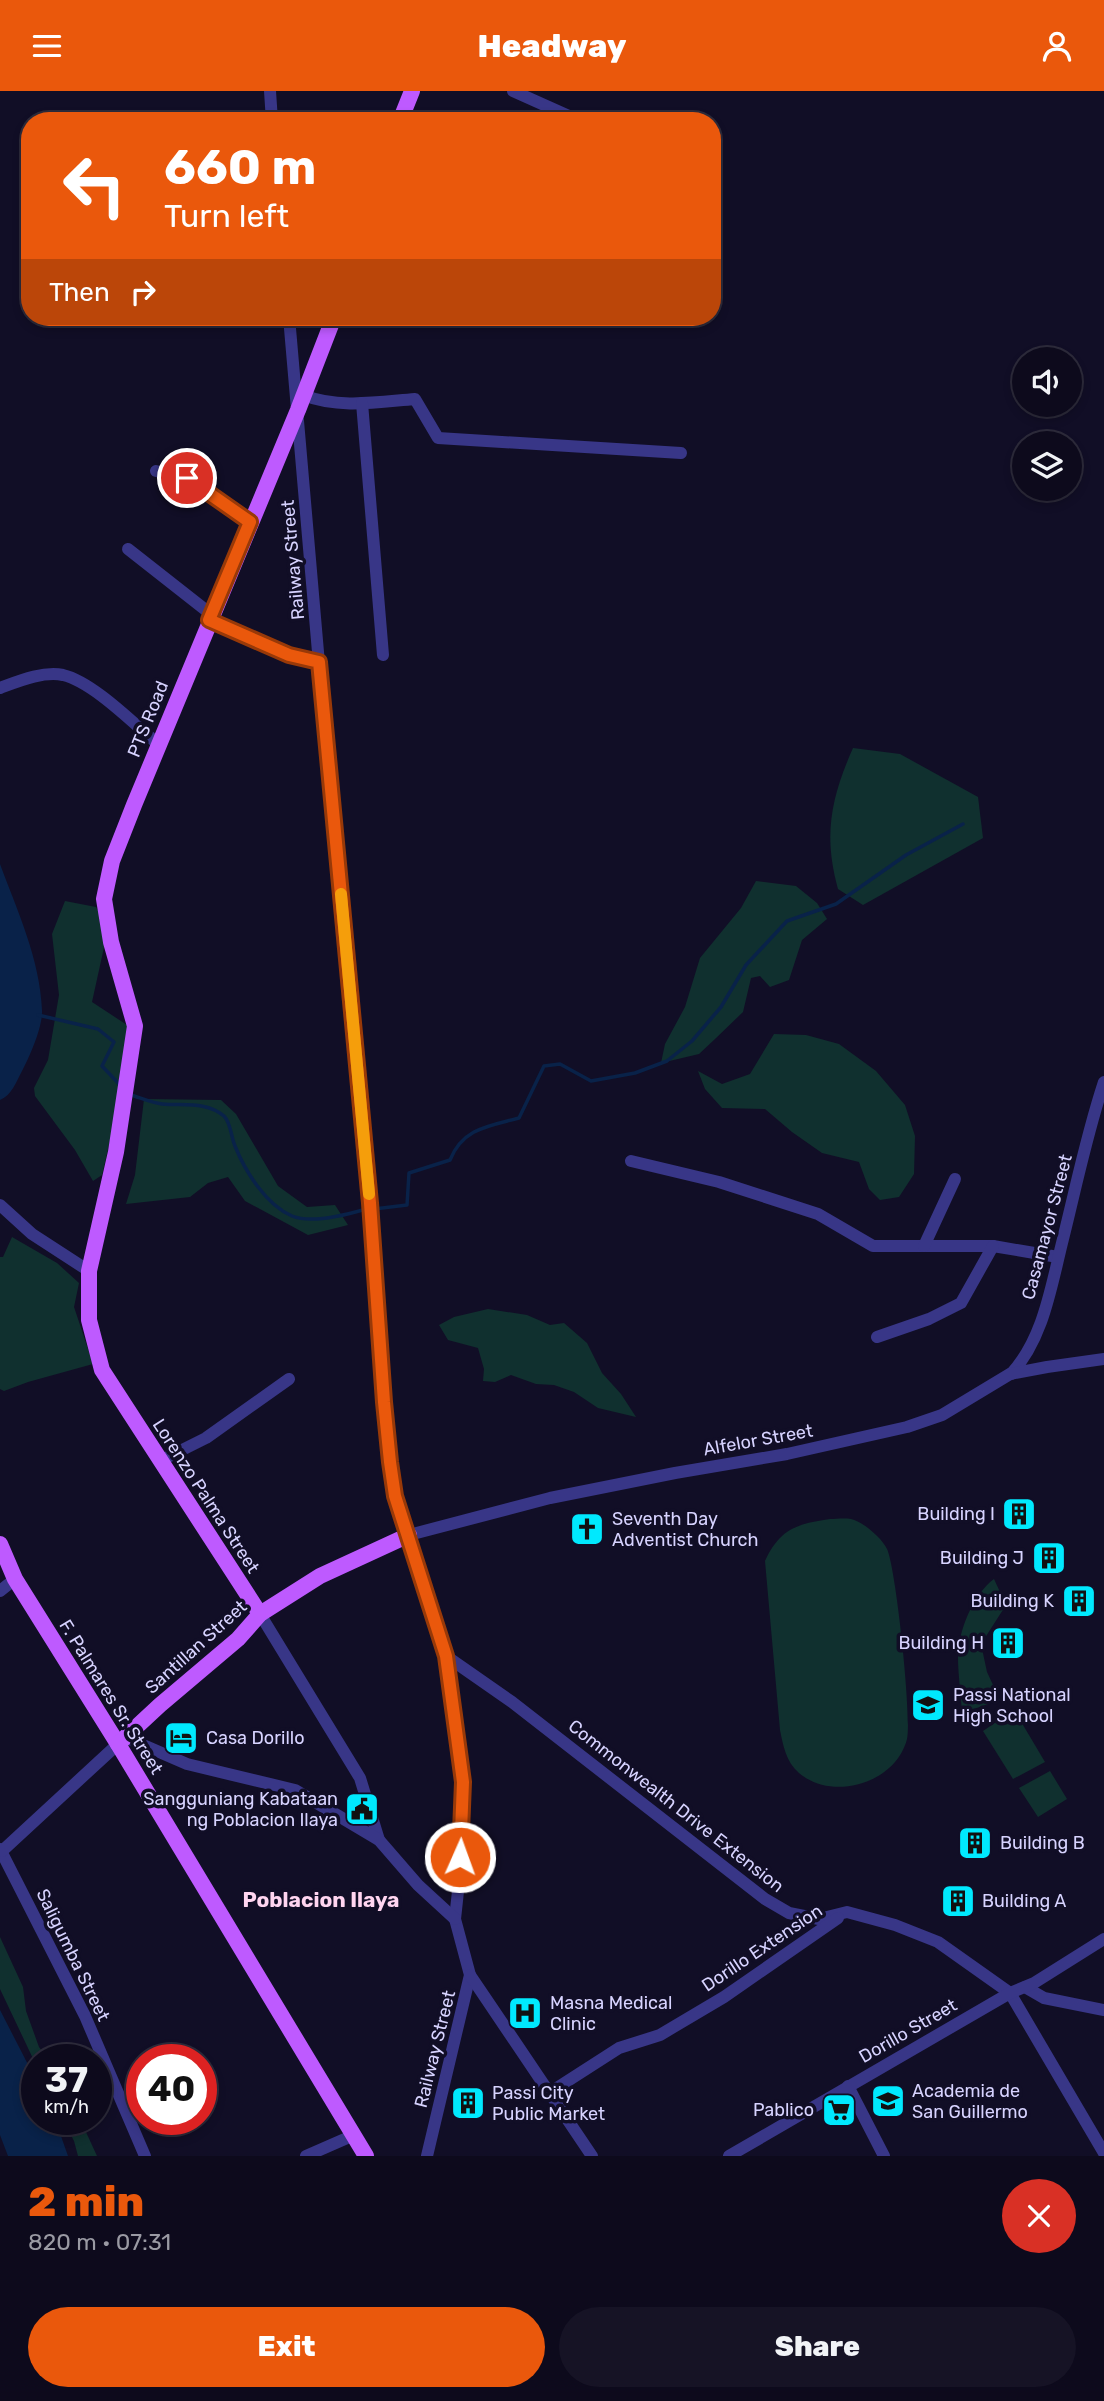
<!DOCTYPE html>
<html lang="en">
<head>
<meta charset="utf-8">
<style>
  :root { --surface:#0d0a1c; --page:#161325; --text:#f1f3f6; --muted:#9a9aa3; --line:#2d2b3b; --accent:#ea580c }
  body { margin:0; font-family:Rubik,sans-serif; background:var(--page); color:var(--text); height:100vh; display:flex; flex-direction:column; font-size:26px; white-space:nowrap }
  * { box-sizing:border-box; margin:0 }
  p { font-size:23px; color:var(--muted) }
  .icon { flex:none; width:38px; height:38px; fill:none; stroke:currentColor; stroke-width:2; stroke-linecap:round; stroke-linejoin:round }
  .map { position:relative; height:2065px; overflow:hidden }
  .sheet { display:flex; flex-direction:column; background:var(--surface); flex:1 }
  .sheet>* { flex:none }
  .hud { position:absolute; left:21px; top:21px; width:700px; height:214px; border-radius:28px; box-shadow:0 4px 10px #0003,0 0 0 2px var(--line); background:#ea580c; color:#fff; overflow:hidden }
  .fabs { position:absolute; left:1012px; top:256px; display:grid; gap:14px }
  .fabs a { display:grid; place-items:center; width:70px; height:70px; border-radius:50%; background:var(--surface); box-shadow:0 4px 10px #0003,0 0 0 2px var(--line); font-size:35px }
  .speed { position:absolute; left:21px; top:1953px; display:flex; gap:14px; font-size:35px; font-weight:700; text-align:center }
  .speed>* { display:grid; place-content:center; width:91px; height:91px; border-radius:50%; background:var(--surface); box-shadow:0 4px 10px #0003,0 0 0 2px var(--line); line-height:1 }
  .speed small { font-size:18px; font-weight:400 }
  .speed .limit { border:10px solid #d22; background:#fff; color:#111 }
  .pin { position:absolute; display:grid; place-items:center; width:60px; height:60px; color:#fff; margin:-30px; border:4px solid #fff; border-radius:50%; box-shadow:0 2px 7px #0007 }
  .me { position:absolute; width:77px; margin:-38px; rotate:2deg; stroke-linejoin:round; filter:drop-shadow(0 0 5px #0008) }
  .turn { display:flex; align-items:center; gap:24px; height:147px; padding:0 28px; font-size:32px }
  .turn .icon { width:91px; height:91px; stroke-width:2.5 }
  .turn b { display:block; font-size:49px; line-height:60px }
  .then { display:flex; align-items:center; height:66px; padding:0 28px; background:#0003; gap:14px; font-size:26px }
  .round { display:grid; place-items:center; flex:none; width:74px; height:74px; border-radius:37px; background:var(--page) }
  .overview { display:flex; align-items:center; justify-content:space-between; height:119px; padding:0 28px }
  h1 { font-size:42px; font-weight:800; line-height:52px; color:var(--accent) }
  .cta { display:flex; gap:14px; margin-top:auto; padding:14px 28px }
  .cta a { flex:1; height:80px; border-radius:42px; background:var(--accent); color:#fff; font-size:28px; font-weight:800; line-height:80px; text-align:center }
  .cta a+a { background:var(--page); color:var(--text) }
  header { display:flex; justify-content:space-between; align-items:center; height:91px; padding:0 28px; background:var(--accent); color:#fff; font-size:32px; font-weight:800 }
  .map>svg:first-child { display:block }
</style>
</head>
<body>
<header><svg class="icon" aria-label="menu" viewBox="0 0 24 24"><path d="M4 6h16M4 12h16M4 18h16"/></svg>Headway<svg class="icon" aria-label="person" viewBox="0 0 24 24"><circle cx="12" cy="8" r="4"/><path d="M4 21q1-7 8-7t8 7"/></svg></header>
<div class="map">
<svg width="1104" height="2065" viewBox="0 0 1104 2065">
  <rect width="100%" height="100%" fill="#110e26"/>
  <!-- green -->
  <g fill="#10302f">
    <path d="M853,657L900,663L978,706L983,747L863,814L838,798C823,744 831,707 853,657Z"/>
    <polygon points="756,790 796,795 817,812 827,828 802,849 789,889 770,896 760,885 751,887 743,921 715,948 699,963 661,972 665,953 685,916 700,867 741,817"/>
    <polygon points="65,810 96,816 108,838 92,911 127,934 129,968 102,1084 93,1090 75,1059 35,1005 34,997 48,969 59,904 52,843"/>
    <polygon points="774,943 806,944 839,953 876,980 905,1014 915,1045 914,1083 899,1106 880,1109 869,1098 859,1071 822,1062 792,1041 765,1018 722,1017 705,998 698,980 722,993 750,983"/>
    <polygon points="144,1008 221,1009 236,1023 278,1095 307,1116 335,1114 348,1134 308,1144 245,1110 228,1086 208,1092 190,1106 126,1113 135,1084"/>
    <polygon points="12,1146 57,1172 79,1192 74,1216 93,1273 28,1291 4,1300 0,1298 0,1166 3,1166"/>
    <polygon points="488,1218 527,1224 550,1234 564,1232 587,1252 602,1282 621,1303 636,1326 598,1317 574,1301 554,1294 536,1293 511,1284 495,1291 483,1290 484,1278 478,1257 448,1249 439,1234 454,1226"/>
    <path d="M830,1428C836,1428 844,1427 851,1428C862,1430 882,1447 887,1458C896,1477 912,1627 907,1648C896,1692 833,1711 799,1682C786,1671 783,1654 780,1639L765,1470C780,1438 796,1433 830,1428Z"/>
    <path d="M994,1488L1006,1514L981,1553L987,1581L1000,1609L962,1622C961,1603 958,1584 958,1566C958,1541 973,1503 994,1488Z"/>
    <polygon points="1014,1619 1045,1671 1013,1688 983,1640"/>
    <polygon points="1050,1680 1067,1708 1038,1726 1019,1697"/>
    <polygon points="0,1846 23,1896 26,1920 39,1956 48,1969 37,1969 37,1976 0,1898"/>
    <polygon points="63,2028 80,2028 97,2065 78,2065 74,2050"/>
  </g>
  <!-- water -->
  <g fill="#092249">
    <path d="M0,773C17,819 40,868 42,919C43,935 30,965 22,980C16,991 12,1004 0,1009Z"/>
    <polygon points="0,1919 37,1991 37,2028 55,2028 68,2065 8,2065 0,2044"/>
  </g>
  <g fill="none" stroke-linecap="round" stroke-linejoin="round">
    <!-- stream -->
    <g stroke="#092249" stroke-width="3.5">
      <polyline points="38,924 98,938 114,951 102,975 120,994"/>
      <path d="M131,1004C141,1007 152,1012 162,1013C184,1015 206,1010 224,1025C231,1032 231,1046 235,1055C245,1080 266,1114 292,1125C312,1133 346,1124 366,1118"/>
      <path d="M374,1118L407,1114L409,1082L450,1069C463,1037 489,1035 519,1027L544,975L560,973L591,990L635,982L667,970L692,950L721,916L746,874L787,830L836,813L906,764L963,733"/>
    </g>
    <!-- minor -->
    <g stroke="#383687" stroke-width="12">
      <polyline points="270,0 272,30"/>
      <polyline points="513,0 580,30"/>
      <polyline points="289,226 327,665 370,1112 384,1311 390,1371 395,1405 446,1565 463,1691 459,1791 455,1828 470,1884 427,2065"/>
      <path d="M303,304C339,318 378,311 415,308L438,347L681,362"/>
      <polyline points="362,312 383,564"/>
      <polyline points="156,380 187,387 250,431"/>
      <polyline points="128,458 212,524"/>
      <polyline points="210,529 289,564 319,571"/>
      <path d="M0,597C19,590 43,580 63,584C93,591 134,633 159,654"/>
      <polyline points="631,1070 719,1091 818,1123 873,1155 993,1155 1058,1166"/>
      <polyline points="0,1114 32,1143 89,1180"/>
      <polyline points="924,1155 955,1088"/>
      <polyline points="877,1246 929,1228 961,1212 993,1155"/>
      <path d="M1011,1283C1044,1247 1051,1195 1063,1148C1076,1096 1087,1042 1104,991"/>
      <polyline points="160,1370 206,1347 289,1288"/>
      <polyline points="409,1444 550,1407 675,1382 787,1363 907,1336 942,1324 1010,1283 1047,1276 1104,1268"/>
      <polyline points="0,1500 15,1488"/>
      <polyline points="260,1523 360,1687 379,1749"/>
      <polyline points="446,1565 512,1611 765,1808 789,1822 819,1828 847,1821 895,1834 938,1851 1010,1902 1104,2062"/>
      <polyline points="127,1647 187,1673 295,1699 379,1749 418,1794 455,1828"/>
      <polyline points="0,1758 85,1925 145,2065"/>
      <polyline points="2,1760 118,1653"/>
      <polyline points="470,1884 592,2065"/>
      <polyline points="1025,1896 1044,1907 1104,1919"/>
      <polyline points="848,1995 884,2065"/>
      <polyline points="549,2002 619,1957 660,1944 724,1906 838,1827"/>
      <polyline points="306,2065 354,2044"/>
      <polyline points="729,2065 1010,1902 1034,1892 1104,1848"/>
    </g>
    <!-- major -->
    <g stroke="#be5aff" stroke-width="16">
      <polyline points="400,30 412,0"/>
      <polyline points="0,1453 15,1488 118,1653 366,2065"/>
      <polyline points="260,1523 102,1279 89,1229 89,1180 116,1061 135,935 111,851 104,808 112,770 134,714 298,319 334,226"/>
      <polyline points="118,1653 160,1614 238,1548 260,1523 320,1485 409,1444"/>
    </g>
  </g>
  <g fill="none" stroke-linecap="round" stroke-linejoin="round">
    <!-- route casing -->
    <g stroke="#983908" stroke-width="18">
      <polyline id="route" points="187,387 250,431 209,529 289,564 319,571 370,1112 384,1311 390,1371 395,1405 446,1565 463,1691 460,1766"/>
    </g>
    <!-- route -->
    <use href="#route" stroke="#ea580c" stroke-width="12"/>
    <!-- slow -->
    <polyline stroke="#f59e0b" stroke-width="12" points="341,803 369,1103"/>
  </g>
  <!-- icons -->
  <defs>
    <g id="building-square" transform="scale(1.75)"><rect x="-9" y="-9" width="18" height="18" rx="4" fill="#00e9fe" stroke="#110e26"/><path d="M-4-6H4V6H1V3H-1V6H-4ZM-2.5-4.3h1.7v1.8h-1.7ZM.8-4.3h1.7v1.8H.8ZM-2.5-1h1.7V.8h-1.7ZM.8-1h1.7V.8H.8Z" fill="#111"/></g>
    <g id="church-square" transform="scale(1.75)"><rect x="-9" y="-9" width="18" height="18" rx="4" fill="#00e9fe" stroke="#110e26"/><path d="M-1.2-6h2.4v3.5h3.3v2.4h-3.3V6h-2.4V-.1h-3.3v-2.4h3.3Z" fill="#111"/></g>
    <g id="school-square" transform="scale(1.75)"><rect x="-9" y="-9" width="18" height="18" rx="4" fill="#00e9fe" stroke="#110e26"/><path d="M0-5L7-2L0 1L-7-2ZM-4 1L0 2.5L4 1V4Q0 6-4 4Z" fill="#111"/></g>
    <g id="hotel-square" transform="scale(1.75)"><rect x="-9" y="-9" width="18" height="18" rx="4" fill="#00e9fe" stroke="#110e26"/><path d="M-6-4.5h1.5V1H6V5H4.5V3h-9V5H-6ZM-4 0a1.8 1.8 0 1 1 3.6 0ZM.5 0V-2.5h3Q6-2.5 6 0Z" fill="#111"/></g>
    <g id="civic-square" transform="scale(1.75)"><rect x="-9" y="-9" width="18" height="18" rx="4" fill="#00e9fe" stroke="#110e26"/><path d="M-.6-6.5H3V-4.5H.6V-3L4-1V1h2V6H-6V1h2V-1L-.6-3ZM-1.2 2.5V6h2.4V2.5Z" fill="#111"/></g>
    <g id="hospital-square" transform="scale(1.75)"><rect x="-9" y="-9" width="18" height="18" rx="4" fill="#00e9fe" stroke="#110e26"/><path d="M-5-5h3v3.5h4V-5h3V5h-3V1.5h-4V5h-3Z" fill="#111"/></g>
    <g id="supermarket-square" transform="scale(1.75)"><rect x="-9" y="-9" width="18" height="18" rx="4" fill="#00e9fe" stroke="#110e26"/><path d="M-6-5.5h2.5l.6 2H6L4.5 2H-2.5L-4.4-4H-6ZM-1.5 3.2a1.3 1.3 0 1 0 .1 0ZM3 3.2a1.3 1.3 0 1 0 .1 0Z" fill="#111"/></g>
  </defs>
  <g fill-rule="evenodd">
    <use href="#building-square" x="1019" y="1423"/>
    <use href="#church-square" x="587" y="1438"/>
    <use href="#building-square" x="1049" y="1467"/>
    <use href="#building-square" x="1079" y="1510"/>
    <use href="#building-square" x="1008" y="1552"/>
    <use href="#school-square" x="928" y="1614"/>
    <use href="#hotel-square" x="181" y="1647"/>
    <use href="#civic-square" x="362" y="1718"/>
    <use href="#building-square" x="975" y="1752"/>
    <use href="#building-square" x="958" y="1810"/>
    <use href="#hospital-square" x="525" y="1922"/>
    <use href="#school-square" x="888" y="2010"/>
    <use href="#building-square" x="468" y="2012"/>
    <use href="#supermarket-square" x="839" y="2019"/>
  </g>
  <g text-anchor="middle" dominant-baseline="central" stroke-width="7" stroke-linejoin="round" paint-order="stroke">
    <!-- street labels -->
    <g font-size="18" fill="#d7d3ff" stroke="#110e26">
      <text transform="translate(293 469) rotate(-95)">Railway Street</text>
      <text transform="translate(148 628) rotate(-68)">PTS Road</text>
      <text transform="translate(1047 1136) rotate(-75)">Casamayor Street</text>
      <text transform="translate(758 1349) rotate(-10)">Alfelor Street</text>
      <text transform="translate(206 1405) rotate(57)">Lorenzo Palma Street</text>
      <text transform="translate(196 1556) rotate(-42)">Santillan Street</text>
      <text transform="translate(111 1606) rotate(58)">F. Palmares Sr. Street</text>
      <text transform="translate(676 1715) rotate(38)">Commonwealth Drive Extension</text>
      <text transform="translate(762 1857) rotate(-34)">Dorillo Extension</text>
      <text transform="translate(73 1864) rotate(64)">Saligumba Street</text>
      <text transform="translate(908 1940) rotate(-30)">Dorillo Street</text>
      <text transform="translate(435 1958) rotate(-76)">Railway Street</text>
    </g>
    <!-- poi labels -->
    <g font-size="18" fill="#d7d3ff" stroke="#110e26" text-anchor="start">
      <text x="995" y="1423" text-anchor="end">Building I</text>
      <text x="612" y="1428">Seventh Day<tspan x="612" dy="21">Adventist Church</tspan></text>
      <text x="1024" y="1467" text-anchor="end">Building J</text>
      <text x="1054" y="1510" text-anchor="end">Building K</text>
      <text x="984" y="1552" text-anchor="end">Building H</text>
      <text x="953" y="1604">Passi National<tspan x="953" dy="21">High School</tspan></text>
      <text x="206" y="1647">Casa Dorillo</text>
      <text x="338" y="1708" text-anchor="end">Sangguniang Kabataan<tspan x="338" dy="21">ng Poblacion Ilaya</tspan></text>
      <text x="1000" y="1752">Building B</text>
      <text x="982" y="1810">Building A</text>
      <text x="550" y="1912">Masna Medical<tspan x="550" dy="21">Clinic</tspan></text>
      <text x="912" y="2000">Academia de<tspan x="912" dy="21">San Guillermo</tspan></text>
      <text x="492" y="2002">Passi City<tspan x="492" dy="21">Public Market</tspan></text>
      <text x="814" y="2019" text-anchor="end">Pablico</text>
    </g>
    <!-- quarter labels -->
    <g font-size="21" font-weight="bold" fill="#ffd5f0" stroke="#110e26">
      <text x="321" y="1808">Poblacion Ilaya</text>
    </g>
  </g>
</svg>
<div class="fabs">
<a><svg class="icon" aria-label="sound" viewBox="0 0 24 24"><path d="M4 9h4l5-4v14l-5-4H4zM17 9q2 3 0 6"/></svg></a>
<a><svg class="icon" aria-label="layers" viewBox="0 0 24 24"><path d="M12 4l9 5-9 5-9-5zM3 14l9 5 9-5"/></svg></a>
</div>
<div class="speed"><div>37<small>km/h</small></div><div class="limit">40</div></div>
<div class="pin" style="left:187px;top:387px;background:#d93025"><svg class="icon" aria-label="arrive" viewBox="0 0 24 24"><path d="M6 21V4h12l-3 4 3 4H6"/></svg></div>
<svg class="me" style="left:460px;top:1766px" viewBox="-20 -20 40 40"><circle r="17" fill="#ea580c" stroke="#fff" stroke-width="3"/><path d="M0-11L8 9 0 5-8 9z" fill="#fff"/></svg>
<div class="hud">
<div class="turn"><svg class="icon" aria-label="left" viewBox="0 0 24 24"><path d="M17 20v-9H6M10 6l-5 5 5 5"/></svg><div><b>660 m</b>Turn left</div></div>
<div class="then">Then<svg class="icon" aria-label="right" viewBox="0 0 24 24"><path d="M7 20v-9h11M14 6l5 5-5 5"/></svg></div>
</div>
</div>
<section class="sheet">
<div class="overview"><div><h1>2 min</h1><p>820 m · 07:31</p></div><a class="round" style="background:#d93025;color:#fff"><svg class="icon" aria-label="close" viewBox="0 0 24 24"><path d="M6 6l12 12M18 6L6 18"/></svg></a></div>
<div class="cta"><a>Exit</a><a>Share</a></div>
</section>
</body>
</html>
